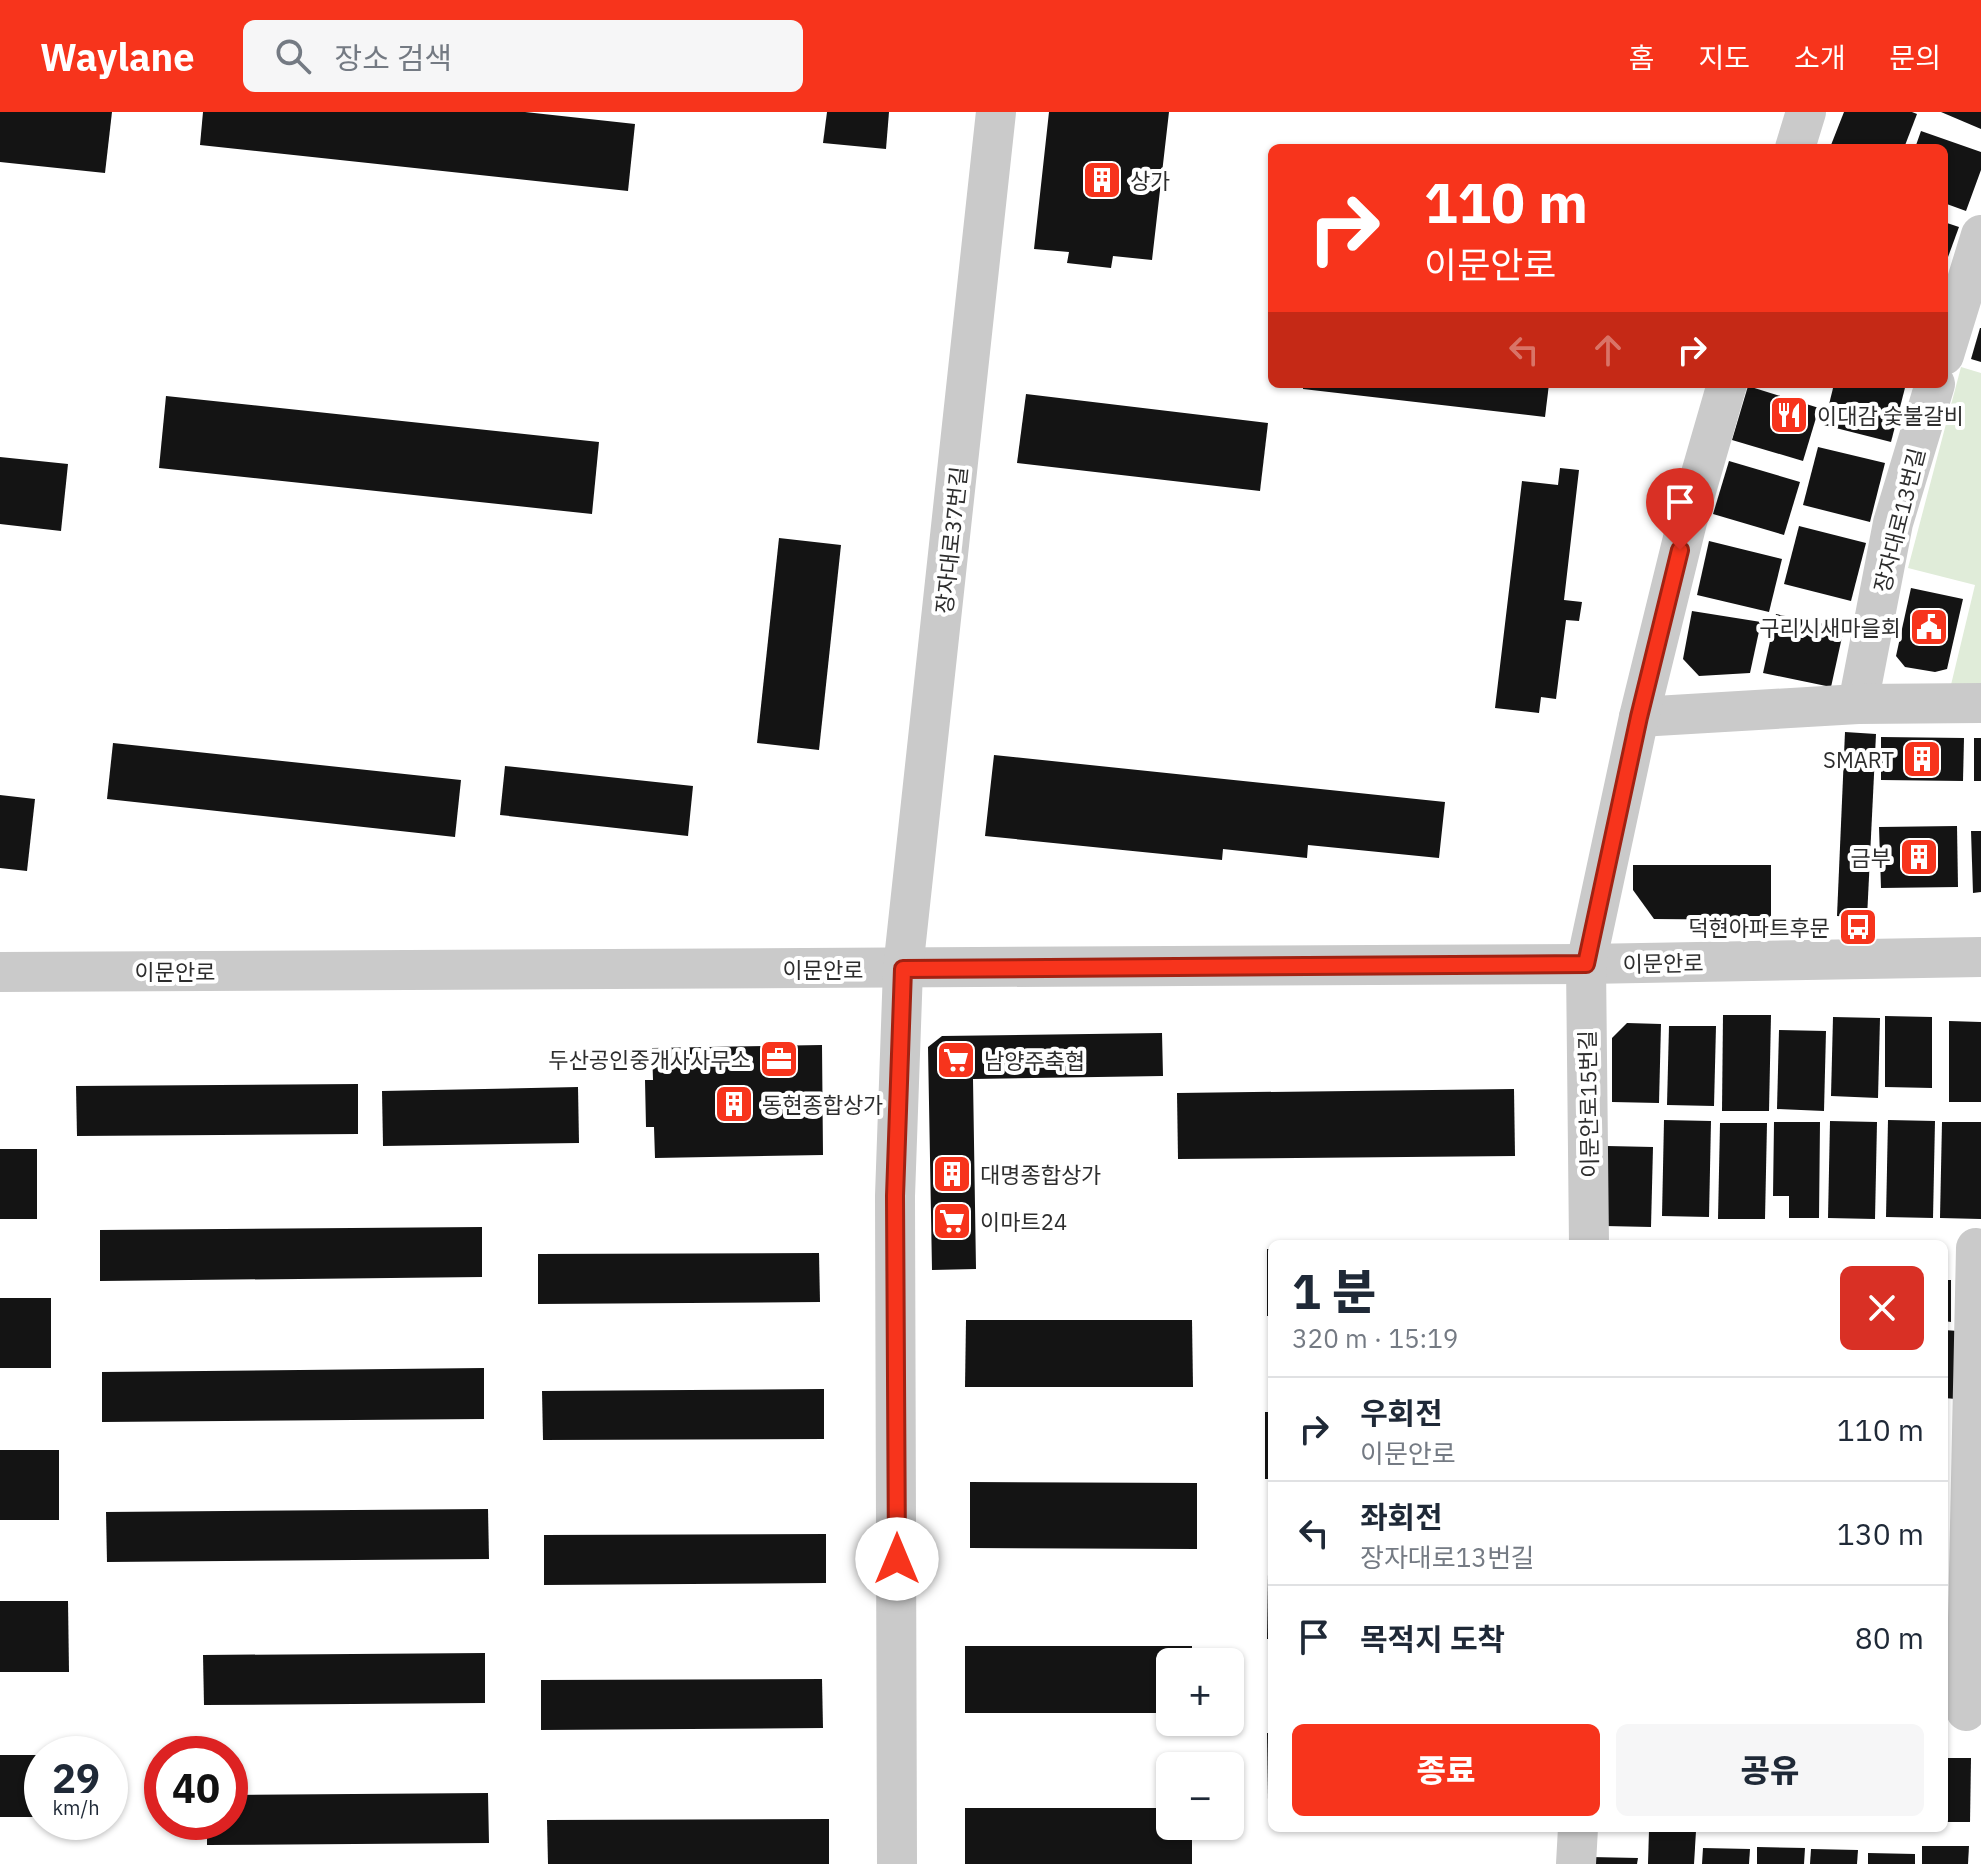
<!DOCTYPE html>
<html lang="ko">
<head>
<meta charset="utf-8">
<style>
  :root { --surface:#fff; --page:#f6f6f7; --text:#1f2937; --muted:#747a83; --line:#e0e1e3; --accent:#f7341c }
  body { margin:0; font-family:"IBM Plex Sans","Noto Sans KR",sans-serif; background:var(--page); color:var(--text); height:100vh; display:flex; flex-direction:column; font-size:30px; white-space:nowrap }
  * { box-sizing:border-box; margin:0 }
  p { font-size:26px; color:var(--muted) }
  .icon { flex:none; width:44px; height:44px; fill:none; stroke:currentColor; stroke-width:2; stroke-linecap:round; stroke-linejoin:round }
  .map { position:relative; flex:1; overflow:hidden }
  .sheet { position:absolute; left:1268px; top:1128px; width:680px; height:592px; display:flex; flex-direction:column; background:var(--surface); border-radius:12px; box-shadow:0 2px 6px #0004 }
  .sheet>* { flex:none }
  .top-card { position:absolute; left:1268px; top:32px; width:680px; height:244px; border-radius:12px; box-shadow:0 2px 6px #0004; background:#f7341c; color:#fff; overflow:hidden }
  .buttons { position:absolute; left:1156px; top:1536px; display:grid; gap:16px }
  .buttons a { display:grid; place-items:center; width:88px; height:88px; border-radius:12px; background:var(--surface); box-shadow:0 2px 6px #0004; font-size:40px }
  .speed { position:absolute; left:24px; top:1624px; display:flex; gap:16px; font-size:40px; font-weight:700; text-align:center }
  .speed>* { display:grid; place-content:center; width:104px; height:104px; border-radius:50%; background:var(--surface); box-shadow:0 2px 6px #0004; line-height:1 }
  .speed small { font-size:20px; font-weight:400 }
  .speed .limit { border:12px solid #d22; background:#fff; color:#111 }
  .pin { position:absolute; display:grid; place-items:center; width:68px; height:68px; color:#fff; margin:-82px -34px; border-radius:50% 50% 50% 0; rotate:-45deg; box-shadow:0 0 8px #0007 }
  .pin .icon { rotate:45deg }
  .me { position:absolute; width:88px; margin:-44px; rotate:0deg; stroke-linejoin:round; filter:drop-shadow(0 0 6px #0008) }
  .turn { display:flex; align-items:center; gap:28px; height:168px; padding:0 24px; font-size:36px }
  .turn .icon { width:104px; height:104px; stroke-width:2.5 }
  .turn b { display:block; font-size:56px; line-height:68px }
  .lanes { display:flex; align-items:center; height:76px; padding:0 24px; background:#0003; justify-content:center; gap:40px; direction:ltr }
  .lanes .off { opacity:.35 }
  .round { display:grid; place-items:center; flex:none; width:84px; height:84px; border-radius:12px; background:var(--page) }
  .head { display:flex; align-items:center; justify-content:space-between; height:136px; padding:0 24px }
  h1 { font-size:48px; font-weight:800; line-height:60px }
  .primary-button { display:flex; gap:16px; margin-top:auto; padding:16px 24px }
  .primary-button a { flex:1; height:92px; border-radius:12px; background:var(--accent); color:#fff; font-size:32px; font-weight:800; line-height:92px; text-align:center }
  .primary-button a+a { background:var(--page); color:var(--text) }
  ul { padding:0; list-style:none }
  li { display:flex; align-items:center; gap:24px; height:104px; padding:0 24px; border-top:2px solid var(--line) }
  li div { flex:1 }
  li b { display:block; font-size:30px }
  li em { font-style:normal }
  header { display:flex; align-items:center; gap:48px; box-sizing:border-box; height:112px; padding:0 40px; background:var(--accent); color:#fff }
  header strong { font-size:38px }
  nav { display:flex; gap:44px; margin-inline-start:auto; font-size:28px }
  .search { width:560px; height:72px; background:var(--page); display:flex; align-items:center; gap:20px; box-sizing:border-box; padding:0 28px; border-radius:12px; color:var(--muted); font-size:30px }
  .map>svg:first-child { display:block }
</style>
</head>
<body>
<header>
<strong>Waylane</strong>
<div class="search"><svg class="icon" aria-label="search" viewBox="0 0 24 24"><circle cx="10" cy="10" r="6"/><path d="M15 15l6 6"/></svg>장소 검색</div>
<nav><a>홈</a><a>지도</a><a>소개</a><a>문의</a></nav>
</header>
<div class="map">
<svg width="1981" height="1752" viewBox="0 0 1981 1752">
  <rect width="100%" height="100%" fill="#fff"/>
  <!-- green -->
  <polygon fill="#e0ecd9" points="1961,255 1981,261 1981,580 1950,577 1975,473 1908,456"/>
  <!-- building -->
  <g fill="#141414">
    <polygon points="0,0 112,0 105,61 0,50"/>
    <polygon points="203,0 525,0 635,12 628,79 200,33"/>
    <polygon points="827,0 889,0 886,37 823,31"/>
    <polygon points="1049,0 1169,0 1152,148 1113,144 1111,156 1067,151 1069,140 1034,137"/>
    <polygon points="1844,0 1912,0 1917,2 1904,36 1838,36 1831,33"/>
    <polygon points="1941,0 1981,0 1981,17"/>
    <polygon points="1921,19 1981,40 1981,58 1966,99 1944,91 1944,36 1915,36"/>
    <polygon points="1944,110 1959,115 1944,156"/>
    <polygon points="1980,216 1981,216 1981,250 1971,247"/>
    <polygon points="1303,272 1549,272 1545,305 1303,277"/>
    <polygon points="1834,272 1906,272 1891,330 1824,313"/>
    <polygon points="1748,274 1819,296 1803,349 1732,328"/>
    <polygon points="1026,282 1268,311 1260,379 1017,351"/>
    <polygon points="166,284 599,330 592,402 159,356"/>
    <polygon points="1818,335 1885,351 1870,410 1803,393"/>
    <polygon points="0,345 68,352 61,419 0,412"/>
    <polygon points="1729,349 1800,370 1784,423 1713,402"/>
    <polygon points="1560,356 1579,358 1564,488 1582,490 1579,509 1566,508 1556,587 1541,585 1539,601 1495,596 1522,369 1558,373"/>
    <polygon points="1799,414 1866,431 1851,489 1784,472"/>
    <polygon points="779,426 841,433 819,638 757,631"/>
    <polygon points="1709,429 1782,447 1769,500 1697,483"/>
    <polygon points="1911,476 1963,487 1947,557 1935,560 1905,555 1896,544"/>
    <polygon points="1692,499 1761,510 1750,561 1699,564 1683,547"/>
    <polygon points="1776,502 1844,516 1831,575 1763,561"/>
    <polygon points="1845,620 1876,622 1867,806 1837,804"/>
    <polygon points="1881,625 1964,626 1963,669 1881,668"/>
    <rect x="1974" y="626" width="7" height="43"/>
    <polygon points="113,631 461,668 455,725 107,687"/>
    <polygon points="994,643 1445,690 1439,746 1308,733 1307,746 1223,737 1222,748 985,724"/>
    <polygon points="505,654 693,674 688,724 500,703"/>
    <polygon points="0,683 35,687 27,759 0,756"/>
    <polygon points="1957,714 1958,775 1881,776 1879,715"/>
    <polygon points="1971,719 1981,719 1981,780 1973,781"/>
    <polygon points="1633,753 1771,753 1771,808 1654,807 1633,778"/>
    <polygon points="1723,903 1771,903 1769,999 1722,999"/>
    <polygon points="1885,904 1932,905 1932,976 1885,975"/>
    <polygon points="1833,905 1880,906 1878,986 1831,984"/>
    <polygon points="1949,909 1981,910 1981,990 1949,990"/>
    <polygon points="1627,911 1661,912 1659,991 1612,990 1612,926"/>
    <polygon points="1669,914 1716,914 1714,994 1667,993"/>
    <polygon points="1779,918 1826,919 1824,999 1777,997"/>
    <polygon points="1162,921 1163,964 973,967 976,1157 932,1158 928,935 942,924"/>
    <polygon points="822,933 823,1043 655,1046 654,1015 646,1015 645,968 653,968 652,936"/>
    <polygon points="358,972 358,1022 77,1024 76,974"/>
    <polygon points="578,975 579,1031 383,1034 382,979"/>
    <polygon points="1514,977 1515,1044 1178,1047 1177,981"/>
    <polygon points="1664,1008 1711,1009 1709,1105 1662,1104"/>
    <polygon points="1888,1008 1935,1009 1933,1106 1886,1105"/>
    <polygon points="1830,1009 1877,1010 1875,1107 1828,1106"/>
    <polygon points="1774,1010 1820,1010 1819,1106 1789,1106 1789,1084 1773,1084"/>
    <polygon points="1942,1010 1981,1010 1981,1107 1940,1106"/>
    <polygon points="1720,1011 1767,1011 1765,1107 1718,1107"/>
    <polygon points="1607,1034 1653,1035 1651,1115 1605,1114"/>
    <rect x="0" y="1037" width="37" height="70"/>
    <polygon points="482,1115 482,1165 100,1169 100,1118"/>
    <rect x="1267" y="1137" width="5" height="67"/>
    <polygon points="819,1141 820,1190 538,1192 538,1142"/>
    <polygon points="1944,1168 1951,1168 1951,1210 1944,1209"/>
    <rect x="0" y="1186" width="51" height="70"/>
    <polygon points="966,1208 1192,1208 1193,1275 965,1275"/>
    <polygon points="1944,1218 1958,1219 1956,1287 1944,1286"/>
    <polygon points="484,1256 484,1307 102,1310 102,1260"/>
    <polygon points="824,1277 824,1327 543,1328 542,1279"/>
    <rect x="1265" y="1300" width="7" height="67"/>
    <rect x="0" y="1338" width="59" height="70"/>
    <polygon points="970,1370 1197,1371 1197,1437 970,1436"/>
    <polygon points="488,1397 489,1447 107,1450 106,1400"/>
    <polygon points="826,1422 826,1471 544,1473 544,1423"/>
    <polygon points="1268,1461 1272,1461 1272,1527 1267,1527"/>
    <polygon points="0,1489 68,1489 69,1560 0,1560"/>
    <polygon points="965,1534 1192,1534 1192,1550 1170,1550 1170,1601 965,1601"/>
    <polygon points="485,1541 485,1591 204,1593 203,1543"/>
    <polygon points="822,1567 823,1616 541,1618 541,1568"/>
    <polygon points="1267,1621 1272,1621 1272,1688 1268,1688"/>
    <rect x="0" y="1643" width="42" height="62"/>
    <polygon points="1944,1646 1971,1646 1970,1710 1944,1710"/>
    <polygon points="488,1681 489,1731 207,1733 207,1710 230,1710 230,1683"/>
    <polygon points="965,1696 1170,1696 1170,1714 1192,1714 1192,1752 965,1752"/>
    <polygon points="829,1707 829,1752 548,1752 547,1708"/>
    <polygon points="1649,1718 1696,1719 1694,1752 1648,1752"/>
    <polygon points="1922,1734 1969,1734 1968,1752 1922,1752"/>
    <polygon points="1757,1735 1805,1736 1804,1752 1757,1752"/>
    <polygon points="1703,1736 1750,1737 1749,1752 1702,1752"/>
    <polygon points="1811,1737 1858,1738 1857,1752 1810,1752"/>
    <polygon points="1868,1741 1915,1742 1915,1752 1868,1752"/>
    <polygon points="1591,1745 1638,1746 1637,1752 1591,1752"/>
  </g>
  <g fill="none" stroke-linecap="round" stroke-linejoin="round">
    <!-- minor -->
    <g stroke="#cacaca" stroke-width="40">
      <polyline points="1795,36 1806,0"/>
      <polyline points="1944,243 1981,123"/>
      <polyline points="1858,592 1893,411 1935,272"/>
      <polyline points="1639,605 1858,592 1981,591"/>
      <polyline points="0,860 1586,852 1981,845"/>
      <polyline points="1589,1132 1586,852 1639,605 1687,410 1727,272"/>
      <polyline points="1966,1599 1976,1136"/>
      <polyline points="897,1752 895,1084 903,857 996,0"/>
      <polyline points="1576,1752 1578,1716"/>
    </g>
  </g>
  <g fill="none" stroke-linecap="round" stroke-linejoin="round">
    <!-- route casing -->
    <g stroke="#a12212" stroke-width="20">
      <polyline id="route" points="897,1447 895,1084 903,857 1586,852 1639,605 1680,438"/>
    </g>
    <!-- route -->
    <use href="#route" stroke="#f7341c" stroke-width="14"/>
  </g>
  <!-- icons -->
  <defs>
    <g id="building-square" transform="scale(2)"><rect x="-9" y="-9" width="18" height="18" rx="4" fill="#f7341c" stroke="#fff"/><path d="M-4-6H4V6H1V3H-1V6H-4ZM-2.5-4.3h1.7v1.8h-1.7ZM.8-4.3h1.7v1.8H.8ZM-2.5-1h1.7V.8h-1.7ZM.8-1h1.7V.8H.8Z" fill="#fff"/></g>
    <g id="restaurant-square" transform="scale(2)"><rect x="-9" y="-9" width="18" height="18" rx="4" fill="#f7341c" stroke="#fff"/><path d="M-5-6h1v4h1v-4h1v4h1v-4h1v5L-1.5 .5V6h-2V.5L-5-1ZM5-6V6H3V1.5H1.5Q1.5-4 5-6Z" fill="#fff"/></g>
    <g id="civic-square" transform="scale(2)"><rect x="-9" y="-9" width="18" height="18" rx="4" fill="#f7341c" stroke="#fff"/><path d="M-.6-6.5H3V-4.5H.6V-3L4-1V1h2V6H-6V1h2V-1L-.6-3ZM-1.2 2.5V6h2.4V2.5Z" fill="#fff"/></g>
    <g id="bus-square" transform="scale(2)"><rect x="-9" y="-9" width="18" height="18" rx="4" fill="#f7341c" stroke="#fff"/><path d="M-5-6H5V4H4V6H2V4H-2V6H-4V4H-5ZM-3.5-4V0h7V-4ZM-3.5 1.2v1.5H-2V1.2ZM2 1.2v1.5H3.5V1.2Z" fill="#fff"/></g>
    <g id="office-square" transform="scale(2)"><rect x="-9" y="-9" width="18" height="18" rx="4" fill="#f7341c" stroke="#fff"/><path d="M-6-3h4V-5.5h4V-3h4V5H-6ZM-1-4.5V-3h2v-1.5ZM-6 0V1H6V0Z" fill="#fff"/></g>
    <g id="supermarket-square" transform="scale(2)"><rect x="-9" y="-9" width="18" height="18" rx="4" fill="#f7341c" stroke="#fff"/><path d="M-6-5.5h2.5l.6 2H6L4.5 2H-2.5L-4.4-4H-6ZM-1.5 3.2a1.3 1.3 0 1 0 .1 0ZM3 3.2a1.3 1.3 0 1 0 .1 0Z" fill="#fff"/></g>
  </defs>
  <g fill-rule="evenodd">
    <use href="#building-square" x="1102" y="68"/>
    <use href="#restaurant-square" x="1789" y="303"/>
    <use href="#civic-square" x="1929" y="515"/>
    <use href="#building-square" x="1922" y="647"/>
    <use href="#building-square" x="1919" y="745"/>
    <use href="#bus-square" x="1858" y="815"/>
    <use href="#office-square" x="779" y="947"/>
    <use href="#supermarket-square" x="956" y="948"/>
    <use href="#building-square" x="734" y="992"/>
    <use href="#building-square" x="952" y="1062"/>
    <use href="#supermarket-square" x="952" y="1109"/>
  </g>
  <g text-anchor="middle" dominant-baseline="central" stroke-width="8" stroke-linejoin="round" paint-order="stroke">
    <!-- poi labels -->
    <g font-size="22" fill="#2d2d2d" stroke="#fff" text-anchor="start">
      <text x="1130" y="68">상가</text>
      <text x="1817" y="303">이대감 숯불갈비</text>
      <text x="1901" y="515" text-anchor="end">구리시새마을회</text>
      <text x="1894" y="647" text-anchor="end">SMART</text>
      <text x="1891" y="745" text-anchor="end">금부</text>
      <text x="1830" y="815" text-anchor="end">덕현아파트후문</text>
      <text x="751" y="947" text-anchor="end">두산공인중개사사무소</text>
      <text x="984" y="948">남양주축협</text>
      <text x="762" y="992">동현종합상가</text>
      <text x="980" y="1062">대명종합상가</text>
      <text x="980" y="1109">이마트24</text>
    </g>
    <!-- street labels -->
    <g font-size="22" fill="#2d2d2d" stroke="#fff">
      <text transform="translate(1899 408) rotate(-76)">장자대로13번길</text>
      <text transform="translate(951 428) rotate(-84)">장자대로37번길</text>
      <text transform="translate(1663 851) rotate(-1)">이문안로</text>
      <text x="823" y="857">이문안로</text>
      <text x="175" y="859">이문안로</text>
      <text transform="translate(1588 992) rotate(-91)">이문안로15번길</text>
    </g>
  </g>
</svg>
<div class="buttons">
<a>+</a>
<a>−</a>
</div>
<div class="speed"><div>29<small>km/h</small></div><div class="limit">40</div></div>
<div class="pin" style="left:1680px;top:438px;background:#d93025"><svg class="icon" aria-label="arrive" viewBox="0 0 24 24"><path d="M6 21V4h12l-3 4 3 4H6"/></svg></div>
<svg class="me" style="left:897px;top:1447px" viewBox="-20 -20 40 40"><circle r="19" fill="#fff"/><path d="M0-13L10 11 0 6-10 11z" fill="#f7341c"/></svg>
<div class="top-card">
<div class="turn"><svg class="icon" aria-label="right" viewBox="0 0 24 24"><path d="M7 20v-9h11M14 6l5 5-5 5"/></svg><div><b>110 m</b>이문안로</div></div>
<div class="lanes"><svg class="icon off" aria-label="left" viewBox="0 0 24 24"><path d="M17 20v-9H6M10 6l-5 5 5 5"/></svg><svg class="icon off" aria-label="ahead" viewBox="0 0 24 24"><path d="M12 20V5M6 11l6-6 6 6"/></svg><svg class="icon" aria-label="right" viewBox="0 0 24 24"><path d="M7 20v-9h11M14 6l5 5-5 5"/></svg></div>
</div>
<section class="sheet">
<div class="head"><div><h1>1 분</h1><p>320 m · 15:19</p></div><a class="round" style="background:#d93025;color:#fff"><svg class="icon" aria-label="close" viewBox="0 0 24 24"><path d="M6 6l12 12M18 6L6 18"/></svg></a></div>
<ul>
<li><svg class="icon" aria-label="right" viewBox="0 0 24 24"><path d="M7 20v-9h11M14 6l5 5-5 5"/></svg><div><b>우회전</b><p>이문안로</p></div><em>110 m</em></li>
<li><svg class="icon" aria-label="left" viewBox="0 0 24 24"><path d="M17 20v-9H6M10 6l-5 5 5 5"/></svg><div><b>좌회전</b><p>장자대로13번길</p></div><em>130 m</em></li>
<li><svg class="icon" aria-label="arrive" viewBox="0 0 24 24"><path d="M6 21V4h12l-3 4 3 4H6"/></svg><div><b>목적지 도착</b></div><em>80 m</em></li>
</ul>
<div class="primary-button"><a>종료</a><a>공유</a></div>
</section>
</div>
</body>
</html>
